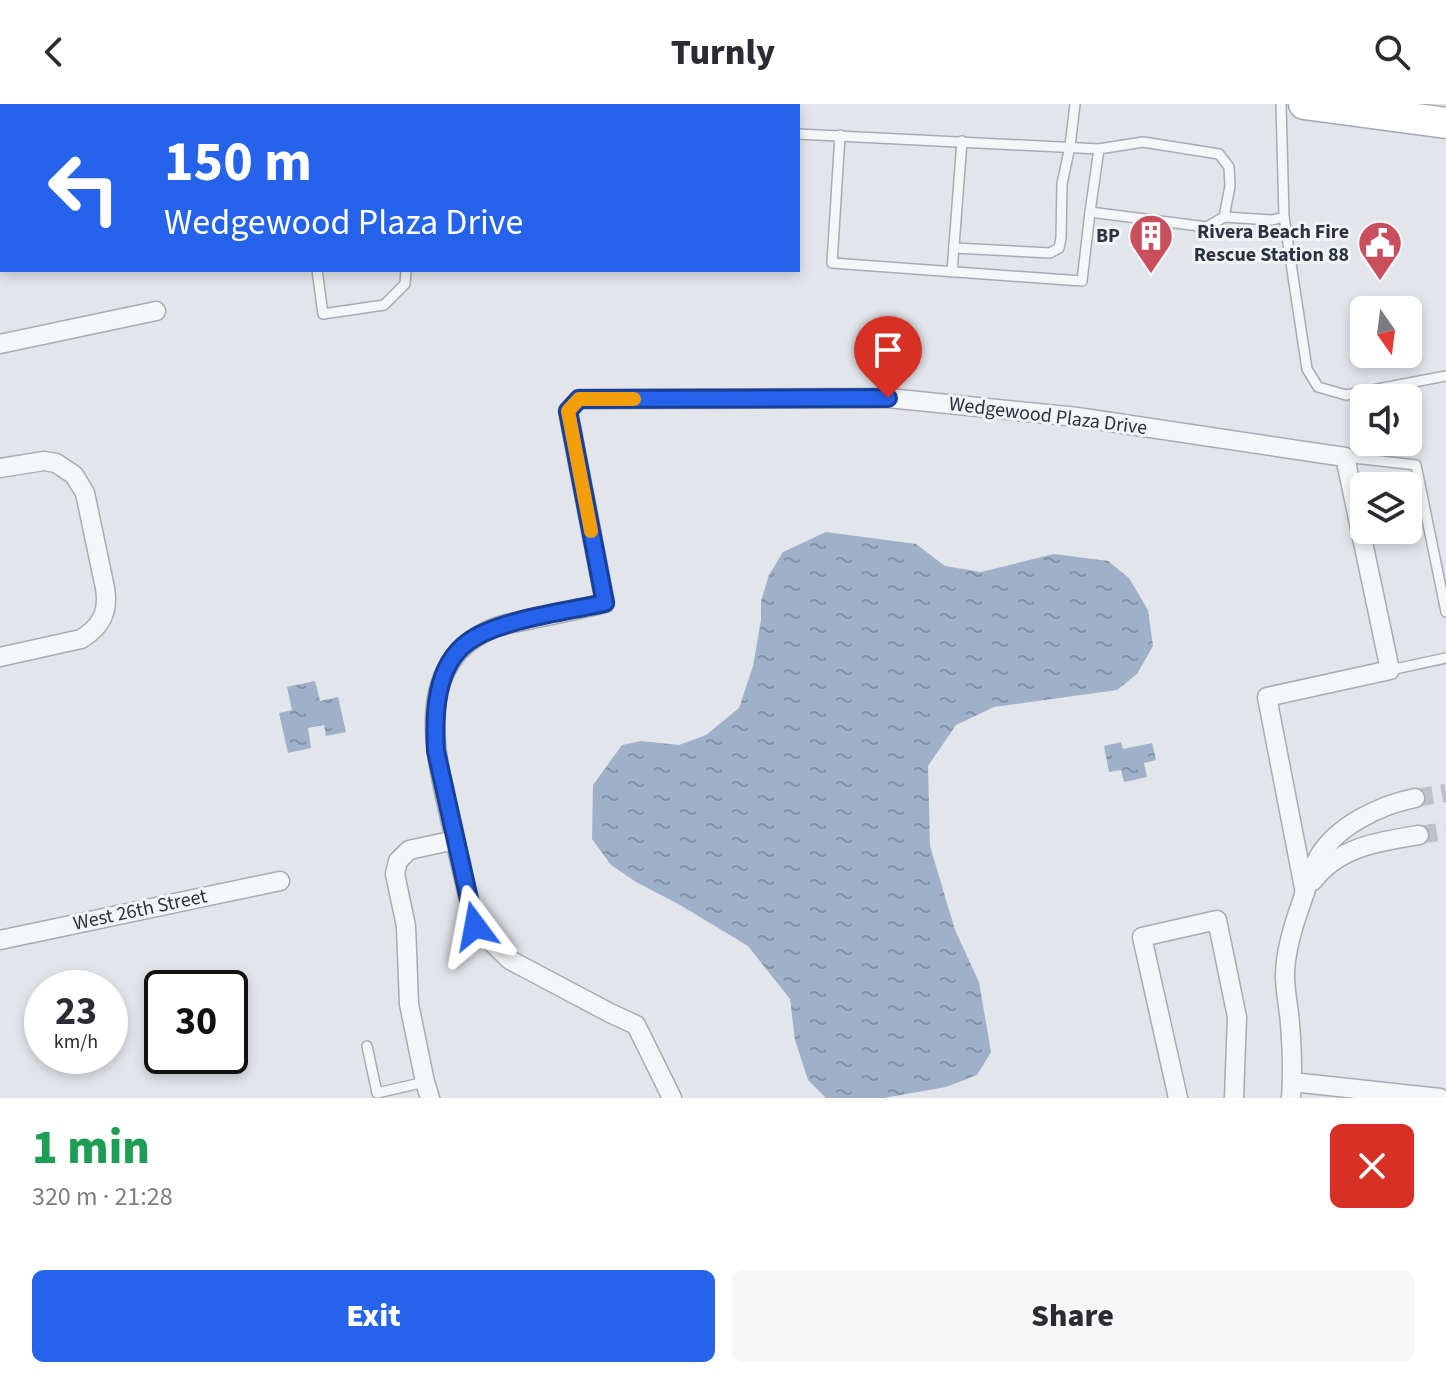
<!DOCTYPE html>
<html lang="en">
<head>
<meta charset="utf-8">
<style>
  :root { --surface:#fff; --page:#f7f7f7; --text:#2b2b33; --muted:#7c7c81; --accent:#2563eb }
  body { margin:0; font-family:"Source Sans 3",sans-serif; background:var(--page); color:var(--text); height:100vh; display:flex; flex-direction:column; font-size:30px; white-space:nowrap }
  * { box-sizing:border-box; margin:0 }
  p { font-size:26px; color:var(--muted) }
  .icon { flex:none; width:44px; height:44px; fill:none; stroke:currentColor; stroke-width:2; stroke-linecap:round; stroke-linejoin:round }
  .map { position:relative; height:994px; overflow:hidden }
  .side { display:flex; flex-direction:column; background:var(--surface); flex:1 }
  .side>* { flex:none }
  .top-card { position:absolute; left:0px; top:0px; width:800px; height:168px; box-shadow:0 4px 12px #0003; background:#2563eb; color:#fff; overflow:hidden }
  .needle { width:52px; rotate:166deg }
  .tools { position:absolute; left:1350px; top:192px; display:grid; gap:16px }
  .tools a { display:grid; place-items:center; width:72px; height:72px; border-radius:12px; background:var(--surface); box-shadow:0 4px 12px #0003; font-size:40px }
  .speed { position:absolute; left:24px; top:866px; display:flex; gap:16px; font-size:40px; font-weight:700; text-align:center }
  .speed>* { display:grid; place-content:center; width:104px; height:104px; border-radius:50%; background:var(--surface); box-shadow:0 4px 12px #0003; line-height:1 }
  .speed small { font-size:20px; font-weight:400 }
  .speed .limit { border:4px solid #111; border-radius:12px; background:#fff; color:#111 }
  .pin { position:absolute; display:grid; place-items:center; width:68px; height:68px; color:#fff; margin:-82px -34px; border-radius:50% 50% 50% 0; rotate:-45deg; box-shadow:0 0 8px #0007 }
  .pin .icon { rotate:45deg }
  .me { position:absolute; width:88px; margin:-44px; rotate:347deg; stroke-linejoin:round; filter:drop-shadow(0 0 6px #0008) }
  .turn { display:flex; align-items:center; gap:28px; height:168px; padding:0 32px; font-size:36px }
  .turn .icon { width:104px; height:104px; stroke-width:2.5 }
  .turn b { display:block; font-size:56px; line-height:68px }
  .round { display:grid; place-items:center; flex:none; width:84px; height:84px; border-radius:12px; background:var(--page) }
  .overview { display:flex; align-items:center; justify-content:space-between; height:136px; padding:0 32px }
  h1 { font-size:48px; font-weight:800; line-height:60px; color:#1e9e55 }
  .cta { display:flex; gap:16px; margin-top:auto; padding:16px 32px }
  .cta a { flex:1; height:92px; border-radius:12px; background:var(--accent); color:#fff; font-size:32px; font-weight:800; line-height:92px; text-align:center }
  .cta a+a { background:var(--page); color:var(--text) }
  header { display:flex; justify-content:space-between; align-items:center; height:104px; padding:0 32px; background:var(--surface); font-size:36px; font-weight:800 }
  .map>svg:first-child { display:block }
</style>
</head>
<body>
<header><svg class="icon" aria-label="back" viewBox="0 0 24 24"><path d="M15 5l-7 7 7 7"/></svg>Turnly<svg class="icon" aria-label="search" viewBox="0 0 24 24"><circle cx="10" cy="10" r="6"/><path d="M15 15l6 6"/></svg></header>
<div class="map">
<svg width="1446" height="994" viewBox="0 0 1446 994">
  <defs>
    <pattern id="water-ripples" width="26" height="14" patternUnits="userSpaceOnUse" patternTransform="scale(2)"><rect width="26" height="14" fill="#9fb1c8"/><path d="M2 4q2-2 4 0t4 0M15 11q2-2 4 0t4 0" fill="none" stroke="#8291a4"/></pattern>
  </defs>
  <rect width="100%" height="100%" fill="#e2e5ea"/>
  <!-- water -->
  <g fill="url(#water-ripples)">
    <polygon points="826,428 916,440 945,462 981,468 1054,450 1108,457 1129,474 1148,506 1153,542 1137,570 1117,586 994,603 956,621 928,662 930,742 955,826 979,878 991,948 977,971 946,983 884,994 826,994 808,976 795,936 790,895 748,842 680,801 636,778 611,761 592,735 593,681 622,641 641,637 679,641 706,631 739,604 753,562 761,516 761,497 769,471 783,448"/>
    <polygon points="315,577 320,597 338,593 346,628 326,632 324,621 308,624 311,644 288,649 279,609 292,606 287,583"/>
    <polygon points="1121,638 1123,645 1152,639 1156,656 1144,659 1147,673 1124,678 1121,666 1109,668 1104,642"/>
  </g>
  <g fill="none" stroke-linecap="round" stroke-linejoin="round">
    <!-- street-tunnel -->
    <g stroke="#bdc1c8" stroke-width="18" stroke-dasharray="18 9" stroke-linecap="butt">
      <polyline points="1415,694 1446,689"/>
      <polyline points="1419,731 1446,727"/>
    </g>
    <!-- lane casing -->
    <g stroke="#a7acb4" stroke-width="12">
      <g id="lane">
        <polyline points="371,0 371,2"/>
        <polyline points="1281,0 1284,113 1307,265 1318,283 1346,291 1446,272"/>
        <polyline points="714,2 715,0"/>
        <polyline points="798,30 1099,45 1143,38 1219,50 1229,63 1230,82 1224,113"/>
        <polyline points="840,31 832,159 1082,177 1090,108"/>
        <polyline points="1099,45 1090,108 1207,123 1224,113 1272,116 1284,113"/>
        <polyline points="954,144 1050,149 1059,144 1061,134 1062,80 1070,42 1075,0"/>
        <polyline points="317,166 323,210 384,201 405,180 406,166"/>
        <polyline points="952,168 962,37"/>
        <polyline points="1345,353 1416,361 1446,508"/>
        <polyline points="1390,566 1446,554"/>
        <polyline points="367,942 377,989 425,978"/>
      </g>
    </g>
    <!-- street casing -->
    <g stroke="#a7acb4" stroke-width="21">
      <g id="street">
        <polyline points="0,240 156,207"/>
        <path d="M0,364L44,357L56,359L74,371L85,389L105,484C109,508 101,523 81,535L0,553"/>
        <polyline points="455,736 475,822 510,856 610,909 636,921 672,994"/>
        <path d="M1313,777C1338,743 1380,737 1419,731"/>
        <polyline points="0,836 280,777"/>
        <polyline points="1292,978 1440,994"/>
        <path d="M430,994L425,978L409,900L406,822L395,770L398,757L409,746L455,736C439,663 404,560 496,523C507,519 521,518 532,515C557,510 581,505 605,499L568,307L579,295L888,294L1077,313L1345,353L1390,566L1267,593L1305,789"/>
        <polyline points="1178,994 1142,833 1217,816 1237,913 1234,994"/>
        <path d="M1291,994C1293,969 1292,945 1290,920C1289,904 1285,888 1285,872C1285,848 1293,822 1301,800C1306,785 1310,769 1318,754C1336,722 1380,701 1415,694"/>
      </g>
    </g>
    <!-- primary casing -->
    <g stroke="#a2a9b5" stroke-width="33">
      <g id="primary">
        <polyline points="1304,0 1446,19"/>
        <polyline points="8,2 17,0"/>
        <polyline points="267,2 277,0"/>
        <polyline points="0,57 2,56"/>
      </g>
    </g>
    <!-- lane -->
    <use href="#lane" stroke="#f5f6f8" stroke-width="9"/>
    <!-- street -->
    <use href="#street" stroke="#f5f6f8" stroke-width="18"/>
    <!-- primary -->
    <use href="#primary" stroke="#fff" stroke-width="30"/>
  </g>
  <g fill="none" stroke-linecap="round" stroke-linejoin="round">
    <!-- route casing -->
    <g stroke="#184099" stroke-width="20">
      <path id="route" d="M475,822L436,647C434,610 435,562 468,538C497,516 568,507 605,499L568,307L579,295L888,294"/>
    </g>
    <!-- route -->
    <use href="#route" stroke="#2563eb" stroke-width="14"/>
    <!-- slow -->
    <polyline stroke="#f59e0b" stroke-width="14" points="591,427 568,307 579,295 634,295"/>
  </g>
  <!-- icons -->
  <defs>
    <g id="building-pin" transform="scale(2.3)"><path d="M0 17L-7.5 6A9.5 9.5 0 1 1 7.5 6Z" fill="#c84f5b" stroke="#f2f4f7"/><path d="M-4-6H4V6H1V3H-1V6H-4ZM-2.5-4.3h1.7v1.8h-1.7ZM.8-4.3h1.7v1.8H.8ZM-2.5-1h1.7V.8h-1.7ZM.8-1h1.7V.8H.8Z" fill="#fff"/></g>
    <g id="civic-pin" transform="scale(2.3)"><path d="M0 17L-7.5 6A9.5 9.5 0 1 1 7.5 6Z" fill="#c84f5b" stroke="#f2f4f7"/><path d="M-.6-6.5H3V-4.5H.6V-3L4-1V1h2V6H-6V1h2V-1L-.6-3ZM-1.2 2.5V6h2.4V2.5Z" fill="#fff"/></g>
  </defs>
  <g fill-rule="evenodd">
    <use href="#building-pin" x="1151" y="132"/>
    <use href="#civic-pin" x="1380" y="139"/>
  </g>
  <g text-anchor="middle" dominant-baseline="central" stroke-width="6" stroke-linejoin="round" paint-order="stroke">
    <!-- poi labels -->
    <g font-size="20" font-weight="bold" fill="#2b3241" stroke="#f2f4f7" text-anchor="end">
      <text x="1349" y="128">Rivera Beach Fire<tspan x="1349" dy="23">Rescue Station 88</tspan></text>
      <text x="1120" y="132">BP</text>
    </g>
    <!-- street labels -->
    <g font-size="20" fill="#2b3241" stroke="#f2f4f7">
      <text transform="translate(1048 312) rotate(7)">Wedgewood Plaza Drive</text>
      <text transform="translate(140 806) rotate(-12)">West 26th Street</text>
    </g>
  </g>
</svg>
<div class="tools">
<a><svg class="needle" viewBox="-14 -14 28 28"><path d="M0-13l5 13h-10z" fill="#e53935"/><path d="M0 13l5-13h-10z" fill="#7c7c81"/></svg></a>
<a><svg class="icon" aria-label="sound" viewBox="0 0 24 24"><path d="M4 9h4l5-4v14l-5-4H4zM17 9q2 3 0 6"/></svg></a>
<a><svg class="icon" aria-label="layers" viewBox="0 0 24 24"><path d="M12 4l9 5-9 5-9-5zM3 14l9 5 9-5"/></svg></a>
</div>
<div class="speed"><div>23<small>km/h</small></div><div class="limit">30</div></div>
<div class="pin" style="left:888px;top:294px;background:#d93025"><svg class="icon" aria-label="arrive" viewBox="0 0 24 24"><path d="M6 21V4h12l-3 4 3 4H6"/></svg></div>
<svg class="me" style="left:475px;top:822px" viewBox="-20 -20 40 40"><path d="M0-17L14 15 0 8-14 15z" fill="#2563eb" stroke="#fff" stroke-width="4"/></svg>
<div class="top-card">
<div class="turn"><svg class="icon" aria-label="left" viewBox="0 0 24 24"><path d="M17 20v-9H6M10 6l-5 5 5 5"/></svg><div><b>150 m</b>Wedgewood Plaza Drive</div></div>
</div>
</div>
<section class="side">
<div class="overview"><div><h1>1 min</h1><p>320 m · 21:28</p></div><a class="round" style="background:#d93025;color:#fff"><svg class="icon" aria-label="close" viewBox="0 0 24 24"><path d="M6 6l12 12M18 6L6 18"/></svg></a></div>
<div class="cta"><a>Exit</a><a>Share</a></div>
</section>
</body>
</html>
